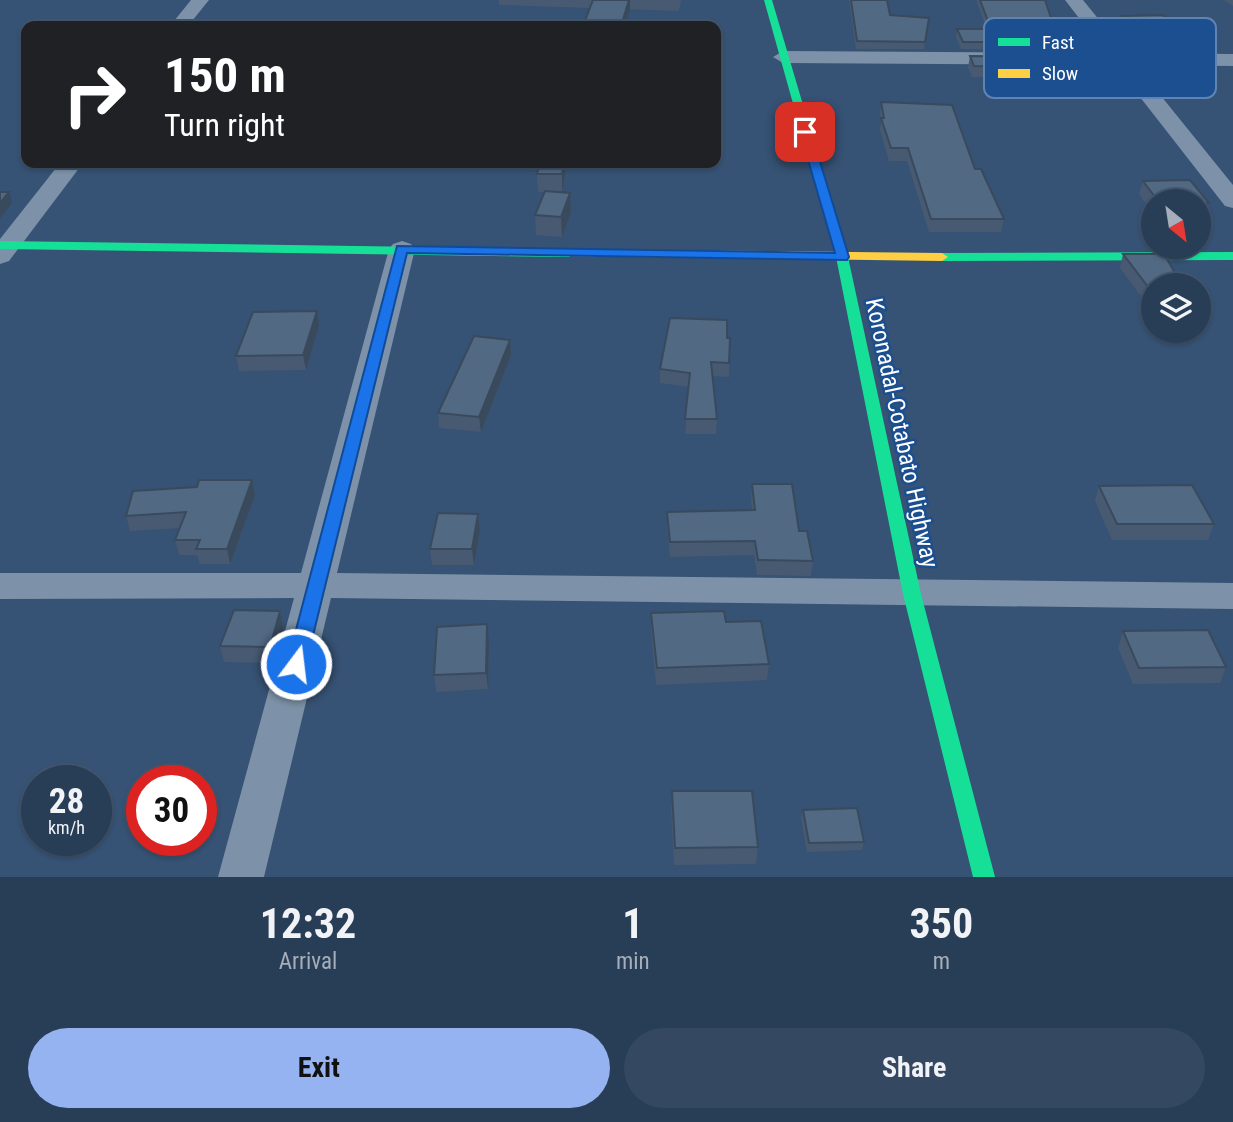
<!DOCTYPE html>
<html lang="en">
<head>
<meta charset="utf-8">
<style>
  :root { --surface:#283e57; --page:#344961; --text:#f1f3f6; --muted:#a5aeba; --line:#44576d; --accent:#95b2f1 }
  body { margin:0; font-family:"Roboto Condensed",sans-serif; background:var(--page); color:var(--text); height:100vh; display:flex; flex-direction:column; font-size:26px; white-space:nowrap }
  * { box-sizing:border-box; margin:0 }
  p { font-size:23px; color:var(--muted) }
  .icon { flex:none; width:38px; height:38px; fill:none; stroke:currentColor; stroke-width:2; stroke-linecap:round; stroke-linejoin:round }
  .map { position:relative; height:877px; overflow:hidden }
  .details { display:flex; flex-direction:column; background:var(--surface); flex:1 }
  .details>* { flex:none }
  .top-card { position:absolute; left:21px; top:21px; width:700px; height:147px; border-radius:14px; box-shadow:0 2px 5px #0004,0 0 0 2px var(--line); background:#202124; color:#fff; overflow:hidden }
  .needle { width:46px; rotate:150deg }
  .buttons { position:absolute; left:1141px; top:189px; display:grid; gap:14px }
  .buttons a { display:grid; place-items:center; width:70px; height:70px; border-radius:50%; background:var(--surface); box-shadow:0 2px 5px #0004,0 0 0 2px var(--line); font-size:35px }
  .speed { position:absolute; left:21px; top:765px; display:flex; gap:14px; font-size:35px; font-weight:700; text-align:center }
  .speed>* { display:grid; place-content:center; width:91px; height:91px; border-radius:50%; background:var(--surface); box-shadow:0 2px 5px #0004,0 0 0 2px var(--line); line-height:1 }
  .speed small { font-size:18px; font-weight:400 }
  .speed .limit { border:10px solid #d22; background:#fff; color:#111 }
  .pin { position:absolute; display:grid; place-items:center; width:60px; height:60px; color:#fff; margin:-30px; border-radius:14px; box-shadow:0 4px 10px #0006 }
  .me { position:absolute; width:77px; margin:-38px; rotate:15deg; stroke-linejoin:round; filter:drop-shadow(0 0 5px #0008) }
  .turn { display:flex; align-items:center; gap:24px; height:147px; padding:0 28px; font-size:32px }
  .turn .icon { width:91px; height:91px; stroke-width:2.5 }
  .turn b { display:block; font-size:49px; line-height:60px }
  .eta { display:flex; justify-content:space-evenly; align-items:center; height:119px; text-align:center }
  .eta b { font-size:42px; font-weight:700; line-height:49px }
  .cta { display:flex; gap:14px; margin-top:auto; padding:14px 28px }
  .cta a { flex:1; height:80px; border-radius:42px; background:var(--accent); color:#111; font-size:28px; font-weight:700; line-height:80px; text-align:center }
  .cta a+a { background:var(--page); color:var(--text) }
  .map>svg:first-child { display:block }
</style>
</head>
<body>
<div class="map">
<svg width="1233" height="877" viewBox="0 0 1233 877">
  <rect width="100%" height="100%" fill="#365274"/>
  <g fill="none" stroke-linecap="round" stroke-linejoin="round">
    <!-- street -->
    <g fill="#7d92a8" fill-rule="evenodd">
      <polygon points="191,0 209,0 188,26 170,26"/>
      <polygon points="1065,0 1083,0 1126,53 1233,54 1233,66 1136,65 1233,185 1233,208 1225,206 1115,65 783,63 773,57 783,51 1106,53"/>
      <polygon points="60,163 83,163 9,261 0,264 0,239"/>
      <polygon points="402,241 411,244 415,249 337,573 1233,583 1233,609 331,598 264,877 218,877 294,598 0,599 0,573 301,573 389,249 393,244"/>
    </g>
    <!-- fast -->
    <g fill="#16e098" fill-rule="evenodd">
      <polygon points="764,0 772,0 848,257 921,594 995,877 973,877 903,594 836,257"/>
      <polygon points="0,241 569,249 575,253 569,257 0,249"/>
      <polygon points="1233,252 1233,260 942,261 936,257 942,253"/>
    </g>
    <!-- slow -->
    <polygon fill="#ffcf43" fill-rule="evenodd" points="569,249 942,253 948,257 942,261 564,256 564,250"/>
  </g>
  <!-- wall -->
  <g fill="#475a72">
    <polygon points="499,0 681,0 679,11 499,5"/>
    <polygon points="849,0 887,0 890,15 929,18 924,49 856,49"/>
    <polygon points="976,0 1045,0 1059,42 1058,50 961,49 956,37 957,29 987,29"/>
    <polygon points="1224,0 1233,0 1233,6"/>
    <polygon points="1122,16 1188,40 1186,49 1143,50 1120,26"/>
    <polygon points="970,56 1066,57 1075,82 1072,93 1045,92 1037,78 972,77 968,67"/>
    <polygon points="881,102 975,169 1004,219 1001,232 929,232 907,161 889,161 880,130 881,122 880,114"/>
    <polygon points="540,163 576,163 567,164 562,192 570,193 571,212 562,237 536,235 535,215 545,192 538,192 537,174"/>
    <polygon points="1143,181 1209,203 1205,217 1199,217 1199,201 1153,201 1153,213 1139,194"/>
    <polygon points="1123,254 1153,285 1153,306 1148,306 1120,268"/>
    <polygon points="319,326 306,370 239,371 236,356"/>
    <polygon points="727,338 730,338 729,377 712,376 717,419 716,434 685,434 689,387 660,383 660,369"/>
    <polygon points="510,340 511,355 481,432 439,428 438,413"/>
    <polygon points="252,480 255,495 230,564 200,564 197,555 179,555 175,540 180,528 130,531 126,516 197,487"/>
    <polygon points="752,484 799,531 813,561 811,576 757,575 754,555 670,557 667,527 667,512 752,510 751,498"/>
    <polygon points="1099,486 1214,524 1208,540 1112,540 1095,501"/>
    <polygon points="478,514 480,530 474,565 432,565 430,549"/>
    <polygon points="280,611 283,628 274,663 224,662 220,646"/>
    <polygon points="651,613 769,664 767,680 656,685 651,630"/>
    <polygon points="1123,631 1226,667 1220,683 1133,684 1118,648"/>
    <polygon points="489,641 488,689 436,692 434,675"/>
    <polygon points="672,791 758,847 756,864 674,865 671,808"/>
    <polygon points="803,810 864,842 862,850 807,852 801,818"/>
  </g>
  <!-- shaded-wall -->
  <g fill="#394a5c">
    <polygon points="629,0 630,0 630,10 625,26 621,26"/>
    <polygon points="564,163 576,163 567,164 562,192 562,174"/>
    <polygon points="9,192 12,203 0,218 0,203"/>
    <polygon points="570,193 571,212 562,237 561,217"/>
    <polygon points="317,311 319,326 306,370 303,355"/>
    <polygon points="510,340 511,355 481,432 479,417"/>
    <polygon points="252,480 255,495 230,564 227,549"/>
    <polygon points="478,514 480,530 474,565 472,549"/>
    <polygon points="280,611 283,628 274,663 270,647"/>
    <polygon points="487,624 489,641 488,689 486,673"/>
  </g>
  <!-- building -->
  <g fill="#526984" stroke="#394a5c" stroke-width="2">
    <polygon points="593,0 629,0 621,26 583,26"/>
    <polygon points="851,0 887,0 890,15 929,18 925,42 857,41"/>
    <polygon points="980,0 1045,0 1059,42 963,42 957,29 991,29"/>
    <polygon points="1163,15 1188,40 1145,41 1122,16"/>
    <polygon points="970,56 1066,57 1075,82 1048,81 1040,67 974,66"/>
    <polygon points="881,102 952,105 975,169 981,169 1004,219 931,219 908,148 891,148 881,118 884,118"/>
    <polygon points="540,163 564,163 562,174 537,174"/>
    <polygon points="1190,180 1209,203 1199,204 1199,201 1158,201 1143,181"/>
    <polygon points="545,191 570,193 561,217 535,215"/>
    <polygon points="0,192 9,192 0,203"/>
    <polygon points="1123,254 1164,254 1182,285 1153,285 1152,292"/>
    <polygon points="317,311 303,355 236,356 253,312"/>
    <polygon points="670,318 727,320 727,338 730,338 729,363 711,362 717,419 685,419 690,373 660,369"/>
    <polygon points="474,336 510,340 479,417 438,413"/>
    <polygon points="199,480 252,480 227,549 196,549 200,540 175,540 186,512 126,516 133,491 197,487"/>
    <polygon points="752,484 792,484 799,531 807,531 813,561 758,560 755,541 670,542 667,512 755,510"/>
    <polygon points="1192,485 1214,524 1117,524 1099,486"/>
    <polygon points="438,513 478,514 472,549 430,549"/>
    <polygon points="234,610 280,611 270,647 220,646"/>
    <polygon points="724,611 726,622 761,621 769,664 657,668 651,613"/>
    <polygon points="487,624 486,673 434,675 437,627"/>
    <polygon points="1208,630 1226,667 1139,668 1123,631"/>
    <polygon points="672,791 752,791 758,847 675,848"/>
    <polygon points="857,808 864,842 809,843 803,810"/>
  </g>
  <!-- route -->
  <polygon fill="#1a73e8" stroke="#114b97" stroke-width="2" points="801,130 811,132 849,257 847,260 407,253 306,664 303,670 296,672 290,670 287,664 397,246 835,253 800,132"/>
  <g text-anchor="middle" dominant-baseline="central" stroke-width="5" stroke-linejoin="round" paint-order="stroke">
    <!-- street labels -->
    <g font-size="24" fill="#fff" stroke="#1b4f8f">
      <text transform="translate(902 433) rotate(78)">Koronadal-Cotabato Highway</text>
    </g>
  </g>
  <!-- legend -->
  <rect x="984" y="18" width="232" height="80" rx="10" fill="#1b4f8f" stroke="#5f84b1" stroke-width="2"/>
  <rect x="998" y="38" width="32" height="8" fill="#16e098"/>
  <rect x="998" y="69" width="32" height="9" fill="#ffcf43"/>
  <g font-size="19" fill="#fff">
    <text x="1042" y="49">Fast</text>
    <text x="1042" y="80">Slow</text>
  </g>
</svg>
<div class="buttons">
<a><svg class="needle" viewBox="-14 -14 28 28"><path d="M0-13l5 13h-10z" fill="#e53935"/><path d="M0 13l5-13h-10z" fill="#a5aeba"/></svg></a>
<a><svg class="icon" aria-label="layers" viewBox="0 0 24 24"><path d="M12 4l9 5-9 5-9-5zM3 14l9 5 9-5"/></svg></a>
</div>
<div class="speed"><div>28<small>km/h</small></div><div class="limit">30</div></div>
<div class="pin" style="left:805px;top:132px;background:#d93025"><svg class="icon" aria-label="arrive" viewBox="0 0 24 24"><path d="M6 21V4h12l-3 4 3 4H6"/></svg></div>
<svg class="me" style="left:296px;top:664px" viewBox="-20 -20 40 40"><circle r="17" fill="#1a73e8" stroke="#fff" stroke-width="3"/><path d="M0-11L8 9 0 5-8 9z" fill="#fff"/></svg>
<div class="top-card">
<div class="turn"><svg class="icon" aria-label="right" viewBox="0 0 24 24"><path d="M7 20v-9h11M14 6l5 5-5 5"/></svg><div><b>150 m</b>Turn right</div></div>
</div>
</div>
<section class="details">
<div class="eta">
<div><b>12:32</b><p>Arrival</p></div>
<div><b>1</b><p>min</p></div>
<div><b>350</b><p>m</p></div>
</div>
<div class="cta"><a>Exit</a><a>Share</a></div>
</section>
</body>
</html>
